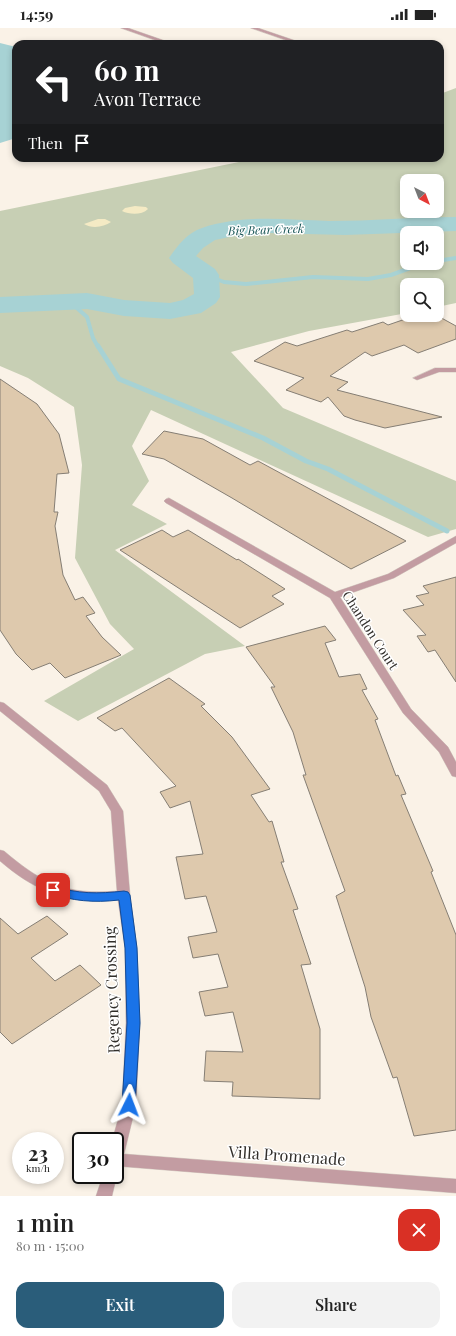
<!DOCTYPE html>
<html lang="en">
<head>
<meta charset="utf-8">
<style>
  :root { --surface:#fff; --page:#f2f2f2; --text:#222; --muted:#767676; --accent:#2a5d7a }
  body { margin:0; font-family:"Playfair Display",serif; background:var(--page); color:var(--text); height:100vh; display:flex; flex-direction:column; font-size:15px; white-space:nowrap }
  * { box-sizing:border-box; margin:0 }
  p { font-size:13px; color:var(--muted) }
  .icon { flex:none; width:22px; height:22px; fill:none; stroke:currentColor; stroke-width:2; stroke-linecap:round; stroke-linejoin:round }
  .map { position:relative; height:1168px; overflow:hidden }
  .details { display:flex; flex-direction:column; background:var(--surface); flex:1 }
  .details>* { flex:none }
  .hud { position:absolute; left:12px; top:12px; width:432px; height:122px; border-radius:12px; box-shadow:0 2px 6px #0003; background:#202124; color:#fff; overflow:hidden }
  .needle { width:26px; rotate:138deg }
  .tools { position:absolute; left:400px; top:146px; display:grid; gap:8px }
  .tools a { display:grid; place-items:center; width:44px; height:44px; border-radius:8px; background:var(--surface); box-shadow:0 2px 6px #0003; font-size:20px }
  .speed { position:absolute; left:12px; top:1104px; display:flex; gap:8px; font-size:20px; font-weight:700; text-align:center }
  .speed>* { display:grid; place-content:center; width:52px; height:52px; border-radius:50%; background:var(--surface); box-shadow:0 2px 6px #0003; line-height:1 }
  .speed small { font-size:10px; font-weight:400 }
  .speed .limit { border:2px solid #111; border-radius:6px; background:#fff; color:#111 }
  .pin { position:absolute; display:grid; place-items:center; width:34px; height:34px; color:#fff; margin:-17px; border-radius:8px; box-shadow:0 2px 6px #0006 }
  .me { position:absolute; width:44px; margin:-22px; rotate:3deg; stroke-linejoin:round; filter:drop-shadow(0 0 3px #0008) }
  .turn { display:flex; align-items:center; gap:14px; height:84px; padding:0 16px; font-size:18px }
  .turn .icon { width:52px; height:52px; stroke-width:2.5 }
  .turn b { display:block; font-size:28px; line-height:34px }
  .then { display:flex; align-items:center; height:38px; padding:0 16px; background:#0003; gap:8px; font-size:15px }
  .round { display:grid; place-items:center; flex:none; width:42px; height:42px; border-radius:12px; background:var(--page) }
  .overview { display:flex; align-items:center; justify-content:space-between; height:68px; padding:0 16px }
  h1 { font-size:24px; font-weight:600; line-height:30px }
  .action { display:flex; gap:8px; margin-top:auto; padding:8px 16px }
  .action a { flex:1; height:46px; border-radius:12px; background:var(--accent); color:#fff; font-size:16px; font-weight:600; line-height:46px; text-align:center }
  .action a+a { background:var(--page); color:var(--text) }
  .status { display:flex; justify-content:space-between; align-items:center; height:28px; padding:0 20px; background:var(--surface); direction:ltr }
  .status svg { height:11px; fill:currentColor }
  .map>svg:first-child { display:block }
</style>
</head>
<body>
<div class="status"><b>14:59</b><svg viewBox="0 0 49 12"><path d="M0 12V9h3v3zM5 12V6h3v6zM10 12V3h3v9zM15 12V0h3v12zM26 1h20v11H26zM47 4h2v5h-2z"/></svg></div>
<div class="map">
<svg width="456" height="1168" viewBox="0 0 456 1168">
  <rect width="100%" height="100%" fill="#faf2e7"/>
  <!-- green -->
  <path fill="#c7cfb4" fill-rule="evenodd" d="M456,60V275L437,279V257H407V285L309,303L231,324L283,380L456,453V501L428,509L151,382L132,418L149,453L132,477L167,496L115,522L245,618L205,626L78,693L44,673L134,621L110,596L75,530L82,437L74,379L28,350L0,338V183L258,130H440V66ZM407,153H437V183H407ZM407,205H437V235H407Z"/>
  <!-- sand -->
  <g fill="#f4eac4">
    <path d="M135,178L146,179L148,181C142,187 130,187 122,183L125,180Z"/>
    <path d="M98,191H105L111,194C104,199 92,201 84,196Z"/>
  </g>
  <!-- water -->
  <polygon fill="#a7d2d4" points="0,15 16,19 16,110 0,115"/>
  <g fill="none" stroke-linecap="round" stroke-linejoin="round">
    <!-- stream-far1 -->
    <g stroke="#a7d2d4" stroke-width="4">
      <polyline points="437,233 456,230"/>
      <polyline points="206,247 224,254 246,256 313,249 368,251 391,247 424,235"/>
      <polyline points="69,273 87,289 93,310 98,319"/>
    </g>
    <!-- stream -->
    <polyline stroke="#a7d2d4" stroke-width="5" points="98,318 119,351 263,410 306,433 328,441 447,503"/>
    <!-- river -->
    <path fill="#a7d2d4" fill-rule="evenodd" d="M456,189V203L345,207L269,205L239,207L215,212L203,220L196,228L215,241L219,247L220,269L216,275L201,285L170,291L124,288L87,281L0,285V269L87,265L124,272L170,275L183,272L194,266L193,250L173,235L169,230C178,217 187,205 202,200C243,186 286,192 329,193C371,193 413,189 456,189Z"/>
  </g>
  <!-- building -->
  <g fill="#dec9ad" stroke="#857e74">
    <polygon points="417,287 426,289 436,287 456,298 456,311 418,325 404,317 372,328 365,324 330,348 348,354 337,362 442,389 385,400 355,392 344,388 328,369 321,374 286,362 304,350 254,333 285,314 297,318 347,302 352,304 383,294 388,297"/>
    <polygon points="0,351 37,376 59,406 69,445 57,446 54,484 58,484 55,498 63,547 75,572 83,569 95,585 86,588 102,609 121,627 65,650 50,635 32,642 16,626 0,602"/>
    <polygon points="164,403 203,411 250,437 258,433 406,513 351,541 232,470 164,431 142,426"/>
    <polygon points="162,502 173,509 188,502 237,532 238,531 285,561 272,568 284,576 240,600 120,522"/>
    <polygon points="456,549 456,654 435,622 428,624 417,608 426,607 403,582 424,577 416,568 429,565 423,558"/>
    <polygon points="325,598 336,612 325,615 339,649 360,646 367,661 362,662 378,691 375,692 396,748 398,747 406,766 401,767 433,843 431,844 456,907 456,1102 414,1108 397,1049 393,1050 371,989 365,959 336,868 345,863 303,747 306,747 293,704 271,659 275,659 246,619"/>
    <polygon points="169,650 205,676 201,678 232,709 270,761 251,767 269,794 272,793 284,834 281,834 298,881 293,882 311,936 301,937 320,1001 320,1071 232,1068 233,1054 204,1053 206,1023 243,1024 233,984 205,988 199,964 228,959 218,926 193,930 188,909 217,904 206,868 185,871 176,829 203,826 190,773 170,780 160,764 176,758 122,700 115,703 97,690"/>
    <polygon points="47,888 68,906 31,930 55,953 80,937 101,957 12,1016 0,1004 0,890 18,906"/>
  </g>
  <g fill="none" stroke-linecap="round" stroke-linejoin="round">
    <!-- minor casing -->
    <g stroke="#d6cfc5" stroke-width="1">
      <g id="minor">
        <polygon points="121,0 128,0 174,16 166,16"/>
        <polygon points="251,0 258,0 305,16 297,16"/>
        <polygon points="435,340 456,340 456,344 439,344 417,352 413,350"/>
        <polygon points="169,470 335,564 388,546 456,508 456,515 394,550 340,569 411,681 448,719 456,734 456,749 452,748 439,724 403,685 330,570 166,475 164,473 166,471"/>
        <path d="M0,674L4,675L107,757L123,783L130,867L137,920L140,995L136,1077L124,1126L456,1151V1165L115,1138V1113H112L122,1077L126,995L125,920L118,872C69,876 37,865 0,833V822L4,823C43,856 66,867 117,863L111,783L99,763L0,683Z"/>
        <polygon points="115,1142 117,1147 112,1168 96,1168 103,1147 115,1147"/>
      </g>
    </g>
    <!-- minor -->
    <use href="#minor" fill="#c39ca2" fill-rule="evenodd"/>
  </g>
  <!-- route -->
  <path fill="#1a73e8" stroke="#114b97" d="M53,858C78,866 98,866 124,863L128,864L130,867L137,920L140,995L135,1077L134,1081L129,1082L124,1081L122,1077L127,995L125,920L119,872C94,875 72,873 49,865L47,862L49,859Z"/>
  <g text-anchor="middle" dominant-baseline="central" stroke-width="3" stroke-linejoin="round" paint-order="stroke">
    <!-- far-water labels -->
    <g font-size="12" font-style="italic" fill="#185557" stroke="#fff">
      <text transform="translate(266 201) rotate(-2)">Big Bear Creek</text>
    </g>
    <!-- street labels -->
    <g font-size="13" fill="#312e2a" stroke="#fff">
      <text transform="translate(371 602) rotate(57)">Chandon Court</text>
    </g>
    <!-- near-street labels -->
    <g font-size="16" fill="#312e2a" stroke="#fff">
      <text transform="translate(111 962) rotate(-92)">Regency Crossing</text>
      <text transform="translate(287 1127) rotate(4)">Villa Promenade</text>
    </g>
  </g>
</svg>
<div class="tools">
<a><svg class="needle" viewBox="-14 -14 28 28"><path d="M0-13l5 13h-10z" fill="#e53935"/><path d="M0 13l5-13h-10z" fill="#767676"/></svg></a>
<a><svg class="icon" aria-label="sound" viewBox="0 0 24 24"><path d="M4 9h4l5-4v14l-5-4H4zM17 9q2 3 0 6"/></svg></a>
<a><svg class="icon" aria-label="search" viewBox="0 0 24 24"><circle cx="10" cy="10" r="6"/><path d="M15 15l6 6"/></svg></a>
</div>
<div class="speed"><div>23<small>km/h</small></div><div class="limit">30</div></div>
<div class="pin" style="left:53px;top:862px;background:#d93025"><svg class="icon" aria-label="arrive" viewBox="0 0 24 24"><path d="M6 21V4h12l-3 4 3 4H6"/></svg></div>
<svg class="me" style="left:129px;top:1077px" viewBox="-20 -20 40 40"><path d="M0-17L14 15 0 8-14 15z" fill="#1a73e8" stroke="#fff" stroke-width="4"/></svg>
<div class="hud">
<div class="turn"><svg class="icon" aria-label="left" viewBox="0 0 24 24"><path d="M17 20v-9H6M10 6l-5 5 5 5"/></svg><div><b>60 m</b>Avon Terrace</div></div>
<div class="then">Then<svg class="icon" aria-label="arrive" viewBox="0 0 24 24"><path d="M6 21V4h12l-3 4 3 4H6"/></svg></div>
</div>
</div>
<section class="details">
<div class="overview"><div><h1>1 min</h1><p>80 m · 15:00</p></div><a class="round" style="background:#d93025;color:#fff"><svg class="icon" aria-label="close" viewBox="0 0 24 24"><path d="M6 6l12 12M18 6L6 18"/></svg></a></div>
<div class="action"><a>Exit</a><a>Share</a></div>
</section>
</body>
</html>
